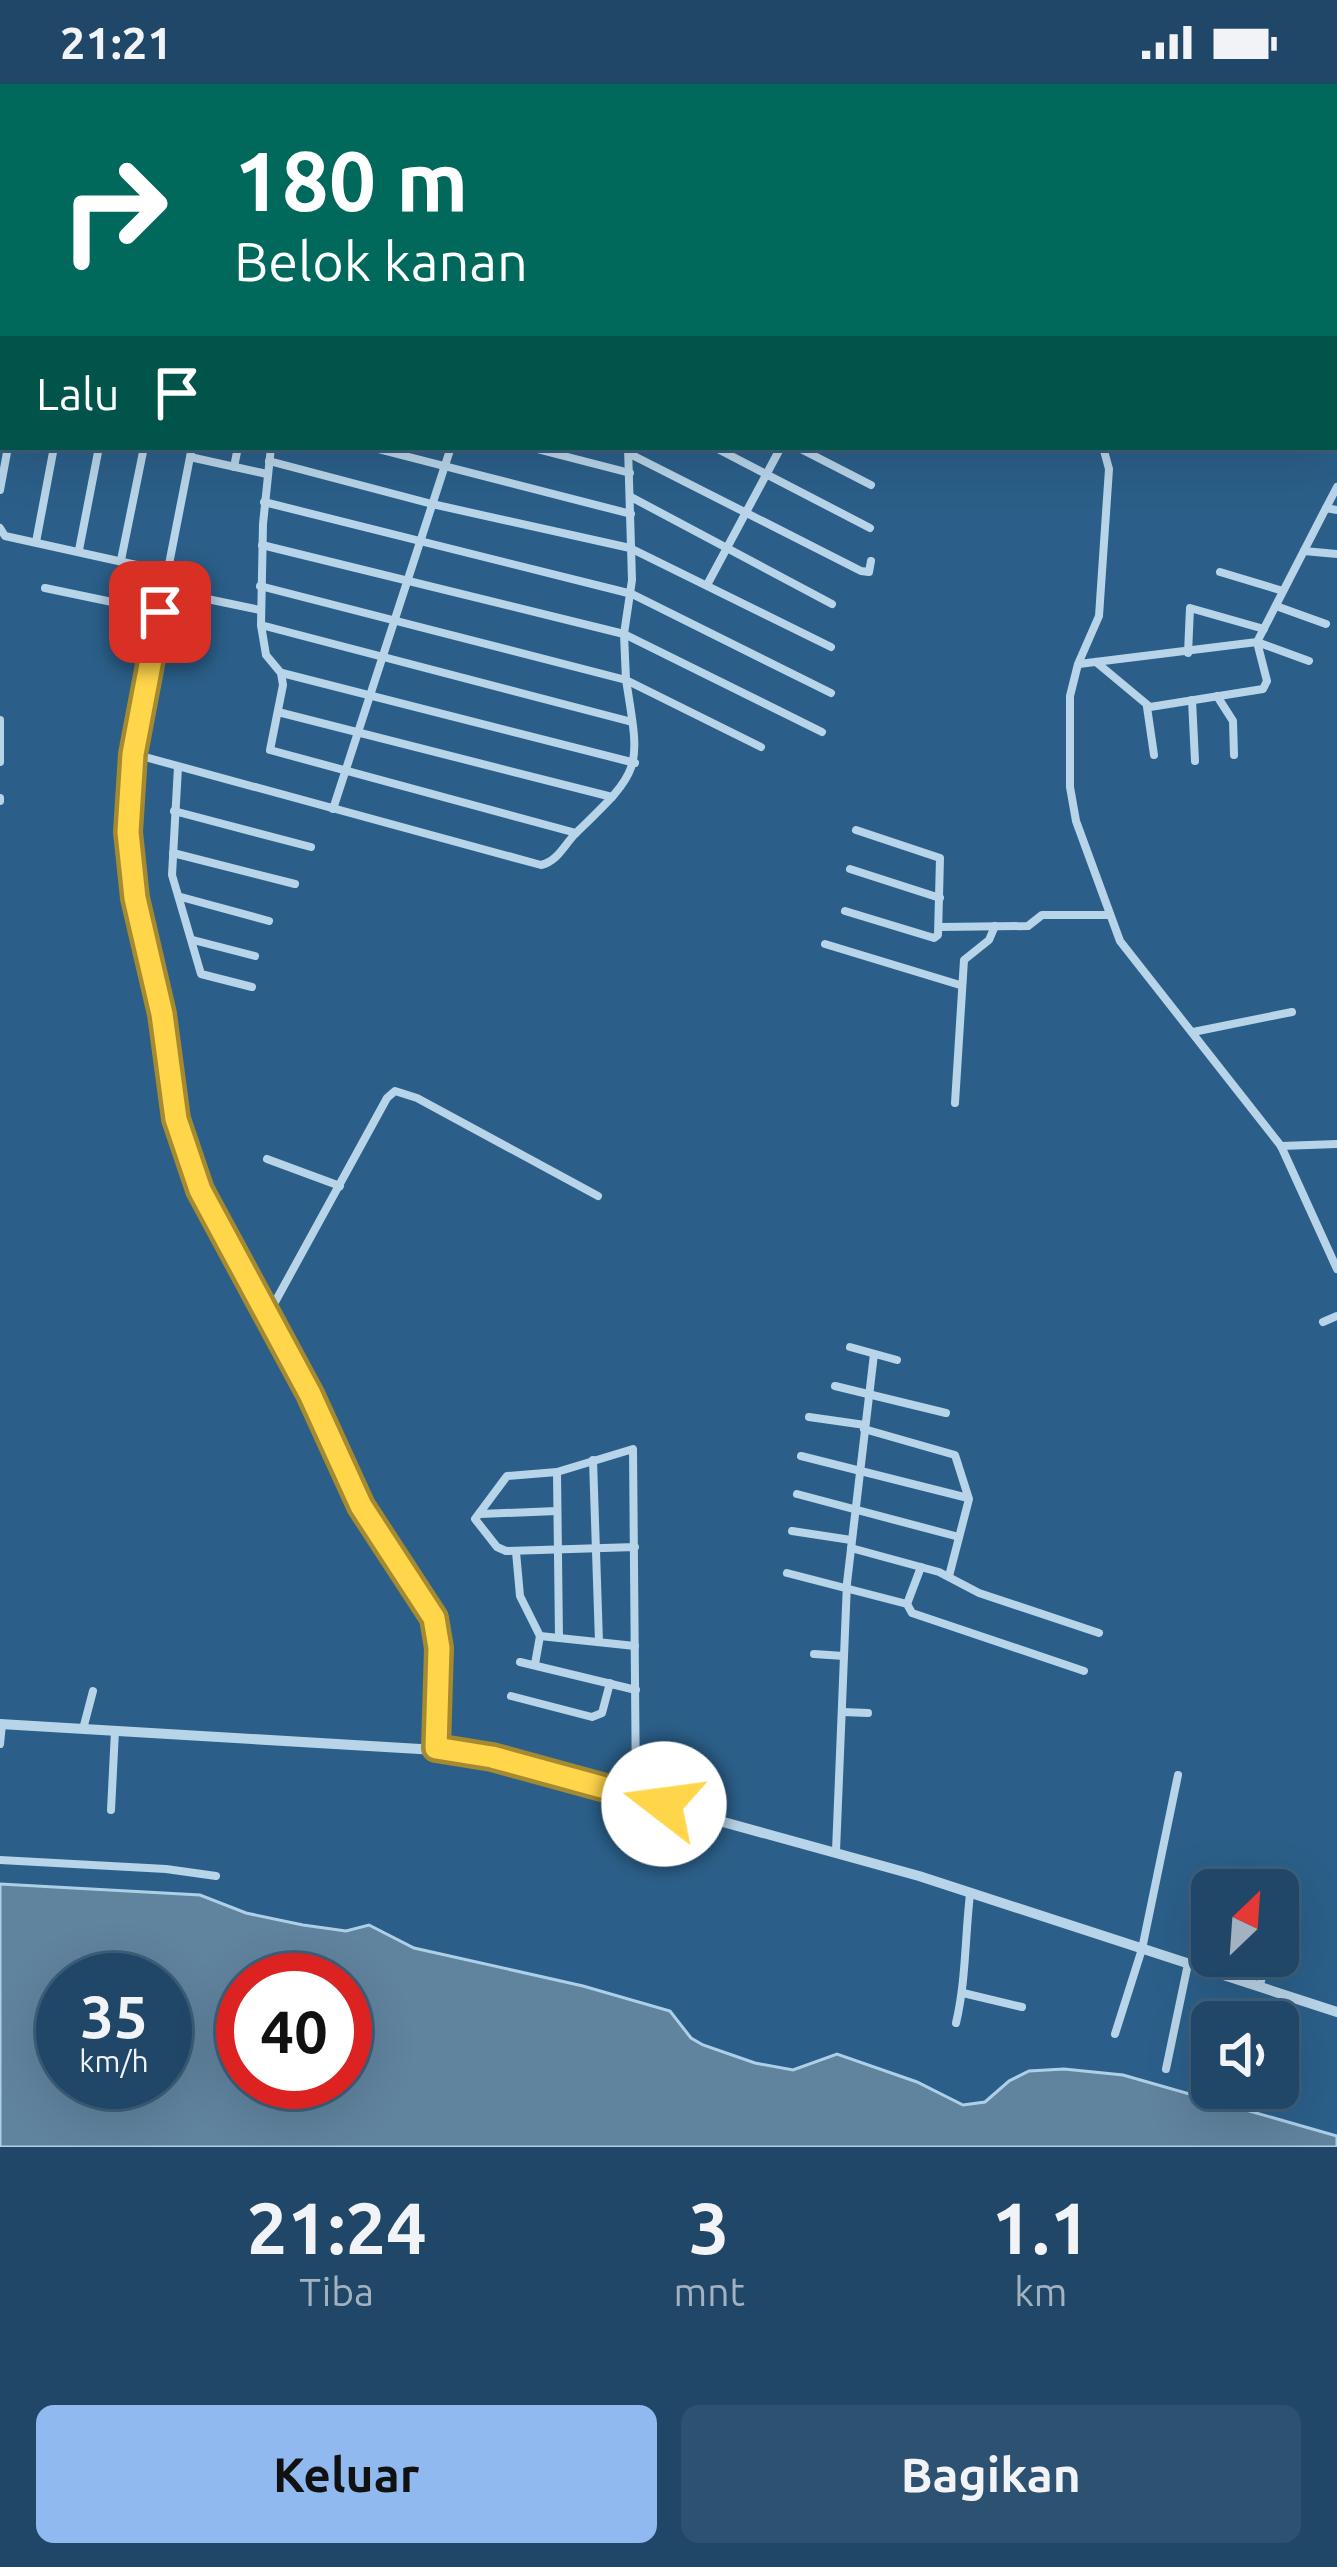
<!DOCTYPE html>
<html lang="id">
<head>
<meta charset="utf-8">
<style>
  :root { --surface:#204767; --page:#2d5170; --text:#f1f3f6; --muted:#a2b2c0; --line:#3d5f7b; --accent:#90b9f0 }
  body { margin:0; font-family:Ubuntu,sans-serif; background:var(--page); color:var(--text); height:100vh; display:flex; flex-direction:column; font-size:45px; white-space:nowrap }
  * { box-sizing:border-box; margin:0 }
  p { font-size:39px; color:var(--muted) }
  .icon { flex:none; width:66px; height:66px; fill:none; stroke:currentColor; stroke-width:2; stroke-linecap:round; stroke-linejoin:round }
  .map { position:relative; height:2063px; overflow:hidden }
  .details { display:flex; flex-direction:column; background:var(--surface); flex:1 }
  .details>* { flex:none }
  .banner { position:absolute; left:0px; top:0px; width:1338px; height:366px; box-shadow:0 12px 48px #0002,0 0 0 3px var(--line); background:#00695c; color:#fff; overflow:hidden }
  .needle { width:78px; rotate:25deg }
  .buttons { position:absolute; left:1191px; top:1785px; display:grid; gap:24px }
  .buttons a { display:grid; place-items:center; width:108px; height:108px; border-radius:18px; background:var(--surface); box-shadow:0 12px 48px #0002,0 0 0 3px var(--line); font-size:60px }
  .speed { position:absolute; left:36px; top:1869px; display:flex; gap:24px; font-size:60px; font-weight:700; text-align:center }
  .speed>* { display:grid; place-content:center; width:156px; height:156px; border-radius:50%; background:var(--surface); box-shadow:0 12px 48px #0002,0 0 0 3px var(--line); line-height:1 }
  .speed small { font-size:30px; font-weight:400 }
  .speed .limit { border:18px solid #d22; background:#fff; color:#111 }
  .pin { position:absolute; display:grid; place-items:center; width:102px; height:102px; color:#fff; margin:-51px; border-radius:24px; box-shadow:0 6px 18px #0006 }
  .me { position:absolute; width:132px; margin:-66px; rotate:285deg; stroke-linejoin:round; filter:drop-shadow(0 0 9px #0008) }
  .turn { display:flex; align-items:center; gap:42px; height:252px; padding:0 36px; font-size:54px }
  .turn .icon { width:156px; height:156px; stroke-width:2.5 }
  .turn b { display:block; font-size:84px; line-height:102px }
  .then { display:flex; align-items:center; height:114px; padding:0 36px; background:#0003; gap:24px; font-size:45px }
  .eta { display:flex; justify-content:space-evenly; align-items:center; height:204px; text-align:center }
  .eta b { font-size:72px; font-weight:700; line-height:84px }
  .primary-button { display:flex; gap:24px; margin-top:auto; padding:24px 36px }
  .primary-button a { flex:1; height:138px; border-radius:18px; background:var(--accent); color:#111; font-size:48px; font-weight:700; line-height:138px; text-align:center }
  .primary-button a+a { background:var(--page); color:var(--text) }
  .status { display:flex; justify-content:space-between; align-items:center; height:84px; padding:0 60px; background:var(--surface); direction:ltr }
  .status svg { height:33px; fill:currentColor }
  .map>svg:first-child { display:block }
</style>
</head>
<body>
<div class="status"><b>21:21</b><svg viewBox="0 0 49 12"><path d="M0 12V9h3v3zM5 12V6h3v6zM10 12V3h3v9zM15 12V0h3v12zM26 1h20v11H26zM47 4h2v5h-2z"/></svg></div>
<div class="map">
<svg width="1337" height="2063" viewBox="0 0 1337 2063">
  <rect width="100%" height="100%" fill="#2b5f89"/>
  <!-- water -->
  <path fill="#60839e" stroke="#add0e8" stroke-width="3" fill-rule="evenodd" d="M0,1800L200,1811L246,1829L303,1841L346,1847L369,1841L414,1864L583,1902L670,1927L691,1954L703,1961L755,1979L793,1986L837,1970L917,1998L963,2021L985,2018L1009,1997L1029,1987L1064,1985L1123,1991L1337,2052V2063H0ZM63,1896H165V1998H63ZM243,1896H345V1998H243Z"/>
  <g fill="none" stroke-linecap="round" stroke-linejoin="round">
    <!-- minor -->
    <g stroke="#b8d4e8" stroke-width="8">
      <polyline points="110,0 119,3"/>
      <polyline points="176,0 183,3"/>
      <polyline points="352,0 358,3"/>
      <polyline points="476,0 482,3"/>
      <polyline points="704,0 706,3"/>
      <polyline points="850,0 854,3"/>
      <polyline points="886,0 889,3"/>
      <polyline points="1069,0 1070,3"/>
      <polyline points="147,3 148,0"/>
      <polyline points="274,3 276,0"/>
      <polyline points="332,3 333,0"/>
      <polyline points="500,3 501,0"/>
      <polyline points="558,3 560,0"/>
      <polyline points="644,3 645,0"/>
      <polyline points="902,3 906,0"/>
      <polyline points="0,83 3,83"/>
      <polyline points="0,131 3,131"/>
      <polyline points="0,164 3,148"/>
      <polyline points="0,267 3,268"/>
      <polyline points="1335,330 1337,326"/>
      <polyline points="1335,344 1337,345"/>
      <polyline points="192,363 138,638 129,720 135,814 162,930 173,1021 186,1071 211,1129 310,1310 371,1441 434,1534 439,1564 436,1664"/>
      <polyline points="271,363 263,440 261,541 632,638"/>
      <polyline points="370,363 631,430"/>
      <polyline points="529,363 630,389"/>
      <polyline points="628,363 632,496 624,550 626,596 761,663"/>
      <polyline points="714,363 870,444"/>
      <polyline points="797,363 871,401"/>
      <polyline points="1103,363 1109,385 1099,532 1078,580 1070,612 1070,703 1076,737 1120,857 1281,1062 1337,1185"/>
      <polyline points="630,370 861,487 869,488 871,477"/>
      <polyline points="190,373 267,390"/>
      <polyline points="269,377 432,420 630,464 831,563"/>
      <polyline points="234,383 238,363"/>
      <polyline points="0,406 8,363"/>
      <polyline points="631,413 832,520"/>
      <polyline points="264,418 632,510 831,609"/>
      <polyline points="1326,424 1337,403"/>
      <polyline points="0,444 5,452 168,488"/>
      <polyline points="36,458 54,363"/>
      <polyline points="262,461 624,550 822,648"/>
      <polyline points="79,466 99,363"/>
      <polyline points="1304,467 1337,470"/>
      <polyline points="121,476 144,363"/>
      <polyline points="1220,488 1283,507"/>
      <polyline points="707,501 781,363"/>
      <polyline points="45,504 160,528"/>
      <polyline points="164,506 260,526"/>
      <polyline points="1276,522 1326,540"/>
      <polyline points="261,541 266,571 281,589 283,601 270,666 576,749"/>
      <polyline points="1188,569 1190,524 1264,545"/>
      <polyline points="1096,578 1150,623 1263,605 1267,597 1257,558 1309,577"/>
      <polyline points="1079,580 1257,558 1326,424 1337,426"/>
      <polyline points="282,589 635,679"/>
      <polyline points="1217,612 1233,637 1234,671"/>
      <polyline points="1192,616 1195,677"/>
      <polyline points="1147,623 1154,671"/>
      <polyline points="278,628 612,713"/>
      <polyline points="0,636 0,678"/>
      <path d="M134,670L541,781C558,777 564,761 576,749C642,685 641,687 626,596L260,502"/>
      <polyline points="178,683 172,791 201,890 252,903"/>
      <polyline points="0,714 0,717"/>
      <polyline points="333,725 451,363"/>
      <polyline points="174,727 311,763"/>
      <polyline points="173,769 295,800"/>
      <polyline points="850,785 940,814"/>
      <polyline points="181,813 269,837"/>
      <polyline points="845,827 934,854 938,851 940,774 856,746"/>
      <polyline points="940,843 1028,842 1042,831 1110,831"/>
      <polyline points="193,856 255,872"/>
      <polyline points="825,860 960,901"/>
      <polyline points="1193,948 1292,928"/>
      <polyline points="955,1019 964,876 989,856 995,842"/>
      <polyline points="1281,1062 1337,1060"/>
      <polyline points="267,1075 340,1102"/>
      <polyline points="269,1229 387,1014 395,1007 417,1014 598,1112"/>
      <polyline points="1323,1238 1337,1232"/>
      <polyline points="850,1263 897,1276"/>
      <polyline points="835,1302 946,1329"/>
      <polyline points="809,1333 865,1341"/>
      <polyline points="864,1345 955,1371 969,1415 949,1492"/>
      <polyline points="801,1372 968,1414"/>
      <polyline points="593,1376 599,1558"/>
      <polyline points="557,1388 559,1554"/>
      <polyline points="797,1410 959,1453"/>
      <polyline points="480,1430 557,1427"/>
      <polyline points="792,1447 851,1456"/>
      <polyline points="635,1463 506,1467 497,1463 475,1435 507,1392 557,1388 633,1365 636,1713"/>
      <polyline points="851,1464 939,1488 979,1509 1099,1549"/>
      <polyline points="516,1468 520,1512 540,1552 635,1562"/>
      <polyline points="787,1489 907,1520 912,1529 1084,1587"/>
      <polyline points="907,1520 921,1483"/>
      <polyline points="814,1570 844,1572"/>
      <polyline points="520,1578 636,1606"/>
      <polyline points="535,1580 540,1552"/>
      <polyline points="511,1612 592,1633 602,1629 610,1599"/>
      <polyline points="843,1628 868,1629"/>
      <polyline points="83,1645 93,1607"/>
      <polyline points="0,1660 2,1640"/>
      <polyline points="111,1726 115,1647"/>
      <polyline points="836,1767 847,1499 874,1270"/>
      <polyline points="0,1776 166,1785 216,1792"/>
      <polyline points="1241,1806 1246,1788 1252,1787"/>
      <polyline points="1278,1845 1294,1797"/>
      <polyline points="1216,1888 1221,1872"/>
      <polyline points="1259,1903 1269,1872"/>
      <polyline points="963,1909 1022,1923"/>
      <path d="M956,1939C966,1897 965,1853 970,1810"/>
      <polyline points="1115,1950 1142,1865 1178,1691"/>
      <polyline points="1166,1985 1188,1880"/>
    </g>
    <!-- tertiary -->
    <polyline stroke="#b8d4e8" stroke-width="10" points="0,1640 470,1668 919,1792 1337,1928"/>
  </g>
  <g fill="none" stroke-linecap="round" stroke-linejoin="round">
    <!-- route casing -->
    <g stroke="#a68a30" stroke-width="30">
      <polyline id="route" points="160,528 133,670 128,748 135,814 162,930 176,1035 200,1106 310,1310 361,1422 434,1534 439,1564 436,1664 492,1673 664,1720"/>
    </g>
    <!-- route -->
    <use href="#route" stroke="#ffd54a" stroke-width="21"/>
  </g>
</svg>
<div class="buttons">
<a><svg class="needle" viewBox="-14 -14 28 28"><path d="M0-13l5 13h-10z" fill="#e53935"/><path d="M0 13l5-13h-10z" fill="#a2b2c0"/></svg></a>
<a><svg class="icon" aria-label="sound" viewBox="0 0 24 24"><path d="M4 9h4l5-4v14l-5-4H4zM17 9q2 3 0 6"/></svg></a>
</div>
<div class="speed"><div>35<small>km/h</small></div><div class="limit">40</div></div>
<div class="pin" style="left:160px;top:528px;background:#d93025"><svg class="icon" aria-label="arrive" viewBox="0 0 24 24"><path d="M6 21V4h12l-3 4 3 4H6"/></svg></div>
<svg class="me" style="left:664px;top:1720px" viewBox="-20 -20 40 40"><circle r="19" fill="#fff"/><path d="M0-13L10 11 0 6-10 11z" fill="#ffd54a"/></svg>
<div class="banner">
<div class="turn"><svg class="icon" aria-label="right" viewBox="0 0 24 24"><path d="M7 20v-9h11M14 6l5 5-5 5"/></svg><div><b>180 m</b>Belok kanan</div></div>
<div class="then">Lalu<svg class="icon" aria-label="arrive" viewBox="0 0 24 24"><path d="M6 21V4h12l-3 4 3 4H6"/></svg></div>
</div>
</div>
<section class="details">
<div class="eta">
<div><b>21:24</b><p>Tiba</p></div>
<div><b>3</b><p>mnt</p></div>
<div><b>1.1</b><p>km</p></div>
</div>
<div class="primary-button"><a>Keluar</a><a>Bagikan</a></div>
</section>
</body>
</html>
